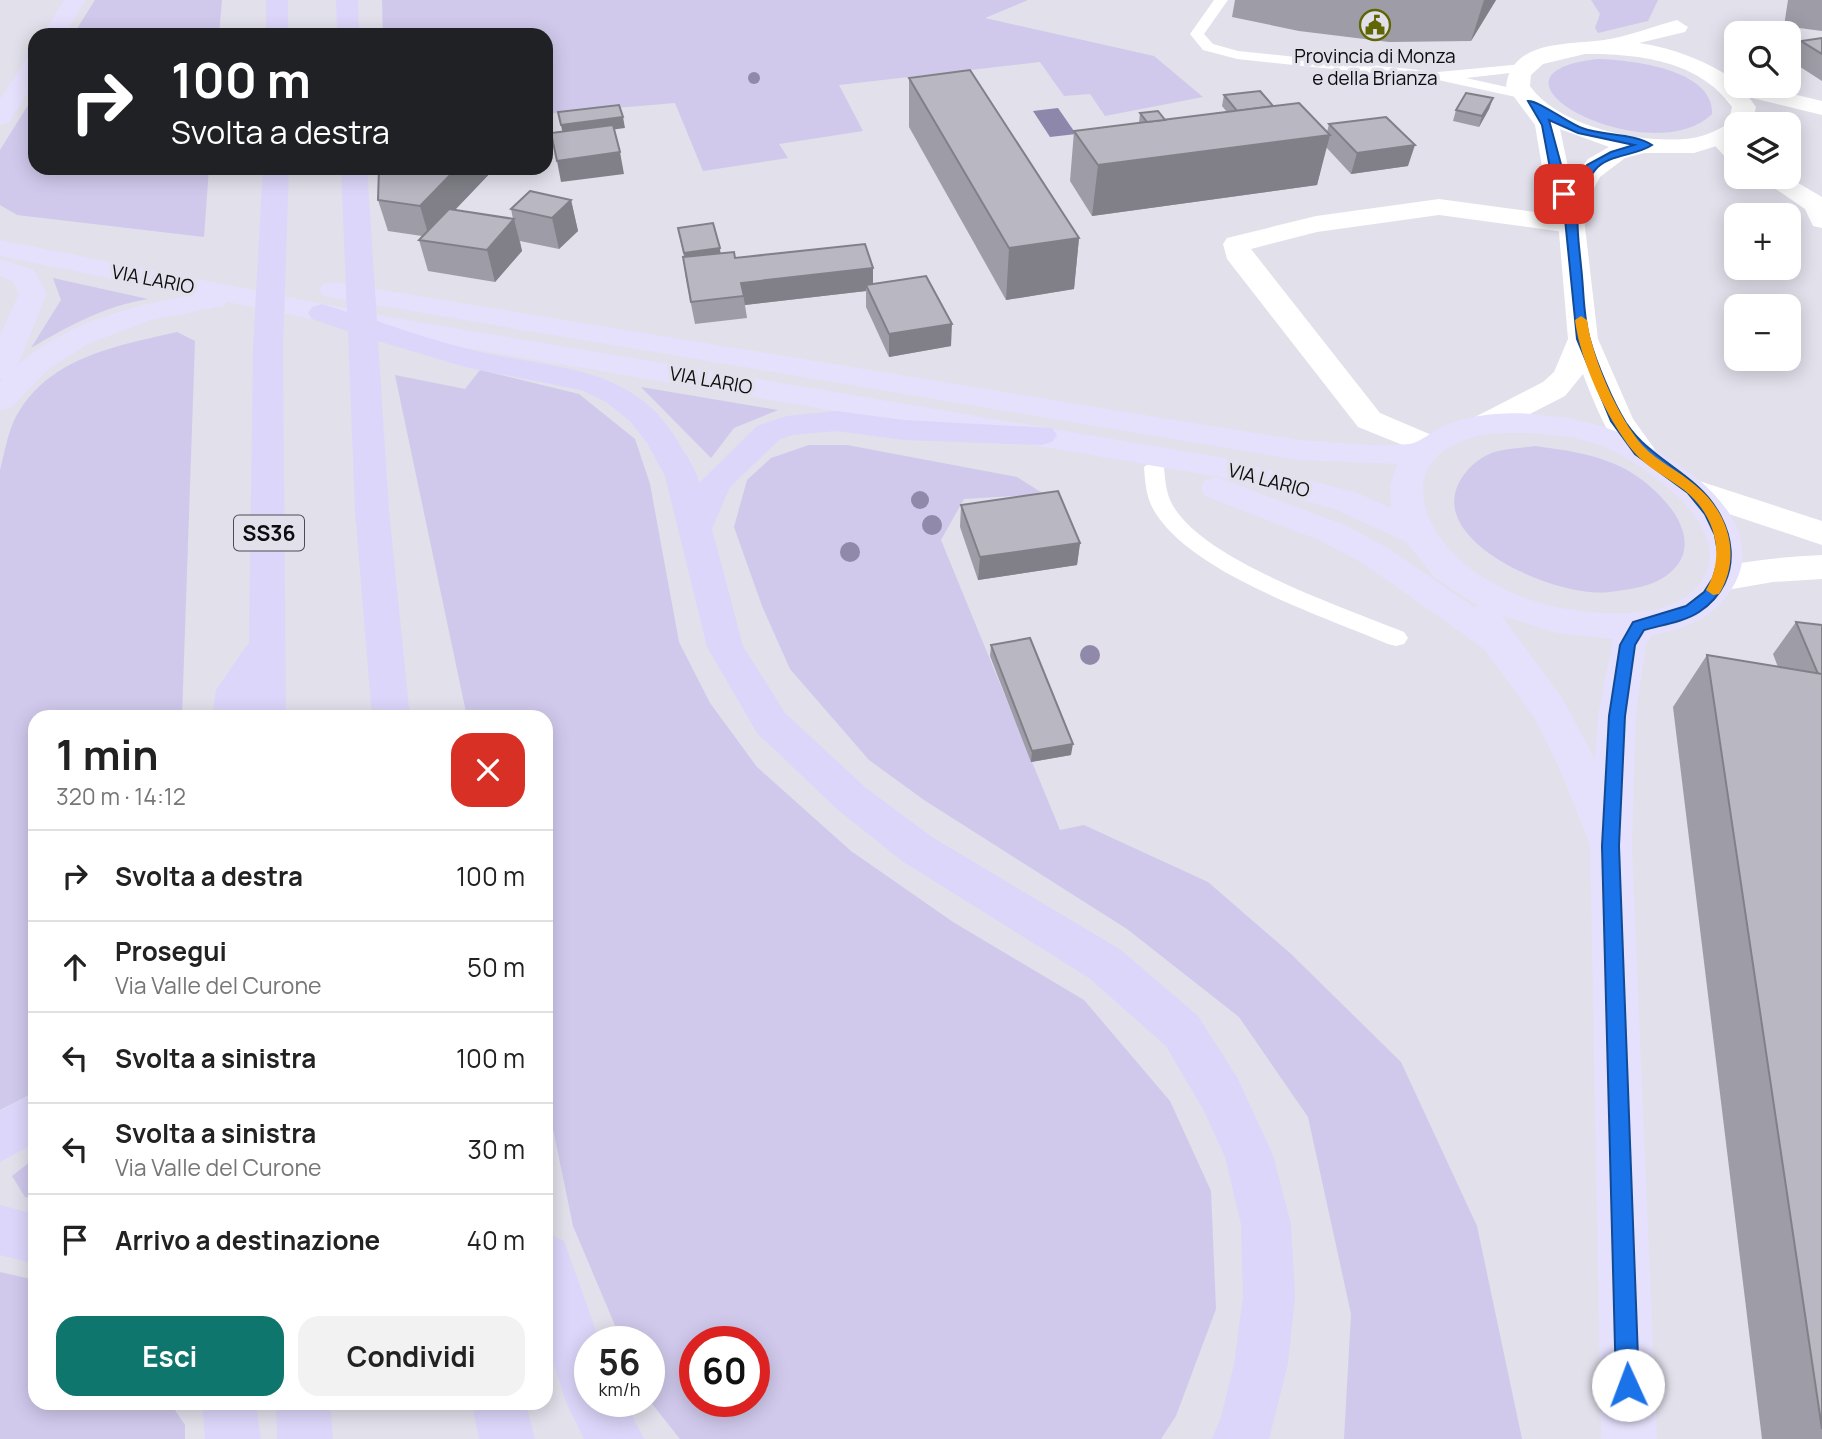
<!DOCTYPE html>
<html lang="it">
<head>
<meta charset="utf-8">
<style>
  :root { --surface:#fff; --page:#f2f2f2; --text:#222; --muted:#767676; --line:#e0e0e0; --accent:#0f766e }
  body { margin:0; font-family:Manrope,sans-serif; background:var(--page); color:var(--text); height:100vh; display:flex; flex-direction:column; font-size:26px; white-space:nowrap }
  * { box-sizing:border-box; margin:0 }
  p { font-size:23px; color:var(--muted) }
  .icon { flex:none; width:38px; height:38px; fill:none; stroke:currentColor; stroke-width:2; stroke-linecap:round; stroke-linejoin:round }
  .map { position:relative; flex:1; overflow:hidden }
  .panel { position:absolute; left:28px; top:710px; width:525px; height:700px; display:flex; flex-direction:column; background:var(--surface); border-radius:21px; box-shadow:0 4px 18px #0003 }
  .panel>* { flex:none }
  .top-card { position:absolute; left:28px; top:28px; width:525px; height:147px; border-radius:21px; box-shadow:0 4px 18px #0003; background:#202124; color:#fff; overflow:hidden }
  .controls { position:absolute; left:1724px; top:21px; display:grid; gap:14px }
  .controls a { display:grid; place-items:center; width:77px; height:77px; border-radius:14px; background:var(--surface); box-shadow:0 4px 18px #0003; font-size:35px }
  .speed { position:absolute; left:574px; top:1326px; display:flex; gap:14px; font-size:35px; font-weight:700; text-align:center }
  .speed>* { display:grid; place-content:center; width:91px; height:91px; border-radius:50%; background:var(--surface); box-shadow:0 4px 18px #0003; line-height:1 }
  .speed small { font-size:18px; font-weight:400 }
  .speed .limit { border:10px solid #d22; background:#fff; color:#111 }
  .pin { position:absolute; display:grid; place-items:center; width:60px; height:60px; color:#fff; margin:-30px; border-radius:14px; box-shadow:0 4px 10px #0006 }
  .me { position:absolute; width:77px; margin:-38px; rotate:358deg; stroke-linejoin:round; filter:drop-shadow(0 0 5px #0008) }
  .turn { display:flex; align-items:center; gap:24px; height:147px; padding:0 28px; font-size:32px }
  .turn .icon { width:91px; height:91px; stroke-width:2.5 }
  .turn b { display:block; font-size:49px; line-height:60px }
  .round { display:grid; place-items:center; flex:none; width:74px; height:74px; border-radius:21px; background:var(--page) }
  .headline { display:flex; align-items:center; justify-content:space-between; height:119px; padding:0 28px }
  h1 { font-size:42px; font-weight:700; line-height:52px }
  .primary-button { display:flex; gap:14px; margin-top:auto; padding:14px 28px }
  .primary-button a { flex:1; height:80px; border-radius:21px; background:var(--accent); color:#fff; font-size:28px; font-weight:700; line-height:80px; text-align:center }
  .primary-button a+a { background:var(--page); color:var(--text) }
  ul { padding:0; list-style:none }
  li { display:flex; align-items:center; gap:21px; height:91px; padding:0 28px; border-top:2px solid var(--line) }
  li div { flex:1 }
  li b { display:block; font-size:26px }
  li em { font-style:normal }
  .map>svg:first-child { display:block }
</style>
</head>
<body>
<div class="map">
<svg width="1822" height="1439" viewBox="0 0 1822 1439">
  <rect width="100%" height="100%" fill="#e1e0eb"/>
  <!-- green -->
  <g fill="#d0c9ec" fill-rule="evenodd">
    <polygon points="95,0 222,0 219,35 73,35"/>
    <polygon points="382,0 1028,0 985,18 1154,56 1203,97 1105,116 1090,94 1064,96 1040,62 839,85 863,131 779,144 788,158 703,171 675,103 546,114 546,35 383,35"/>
    <polygon points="1591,0 1658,0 1648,21 1598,33 1595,28 1600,14"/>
    <path d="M1598,59C1631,60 1714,69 1712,114C1651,174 1459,74 1598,59Z"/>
    <polygon points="35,94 35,168 209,168 204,237 17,215 0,205 0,150"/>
    <path d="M53,278L148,299C105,306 68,326 31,348L61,300Z"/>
    <path d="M177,332L195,341L182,717L35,718V1092L0,1110V470C4,455 7,437 13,423C43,358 116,346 177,332Z"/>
    <path d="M480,370L579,394L635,439L650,484L679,642L710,703L757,767L851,851L953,922L1084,1000L1170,1101L1211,1191L1216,1309L1176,1416L1161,1439H680L649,1400V1342H622L573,1226L546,1095V718L467,717L395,375L465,389ZM754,1342V1402H695V1342Z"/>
    <polygon points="641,387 778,410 734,428 711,458"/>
    <polygon points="809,445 847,445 1017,477 1044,494 964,499 941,540 1060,830 1084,825 1208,882 1290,953 1401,1062 1477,1226 1522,1439 1344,1439 1351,1314 1308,1117 1239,1017 1127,929 924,800 869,760 790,669 762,606 734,527 747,480 771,458"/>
    <path d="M1535,446C1563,450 1590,453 1617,465C1650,479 1710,533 1673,570C1656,587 1631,589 1609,592C1560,599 1422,542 1461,479C1469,466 1482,455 1498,451C1509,448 1523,448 1535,446Z"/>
    <polygon points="35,1158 35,1199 25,1197 12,1176"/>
    <polygon points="0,1272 35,1280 35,1404 171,1404 185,1425 185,1439 0,1439"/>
  </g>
  <!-- water -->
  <polygon fill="#8e87ac" points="1058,108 1076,134 1050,137 1033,111"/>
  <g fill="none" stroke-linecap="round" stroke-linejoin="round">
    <!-- service -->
    <g fill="#fff" fill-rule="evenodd">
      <polygon points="1214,0 1228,0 1204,34 1213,44 1238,51 1438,72 1523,64 1528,65 1528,71 1466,78 1530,92 1532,95 1525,99 1438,80 1237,59 1203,50 1190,34"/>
      <path d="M1154,460L1164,467C1165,479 1166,493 1172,504C1203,561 1344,607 1404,632L1408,638L1404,644L1396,646L1388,644C1321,615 1189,573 1153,509C1146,496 1145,481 1144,467Z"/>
    </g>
    <!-- minor -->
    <g fill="#fff" fill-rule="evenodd">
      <polygon points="1727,78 1736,80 1736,86 1759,86 1822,101 1822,115 1719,90 1715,85 1719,80"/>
      <polygon points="1724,130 1733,132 1736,137 1736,161 1727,159 1710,140 1715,132"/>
      <polygon points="1758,177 1788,177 1822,197 1822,228 1813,226 1805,209"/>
      <polygon points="1439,199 1571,217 1580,219 1584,225 1580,231 1571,233 1439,215 1317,232 1251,249 1380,413 1441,439 1446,446 1441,453 1430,456 1358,427 1227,259 1223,244 1227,238 1316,216"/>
    </g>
    <!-- tertiary -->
    <path fill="#fff" fill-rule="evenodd" d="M1677,20L1688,27L1685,32L1639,43C1674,48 1707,61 1736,81V86H1741L1756,107L1752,124H1736V140L1694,153H1644L1625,158L1600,177L1583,209L1598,339L1633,419L1656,451L1651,458C1644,460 1636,463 1629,458C1611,447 1591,395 1583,374L1565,396L1497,431L1486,434L1475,431L1470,424L1475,417L1543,382L1554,372L1568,339L1557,209L1544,179L1535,125L1506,86C1512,39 1570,45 1604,40C1626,37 1654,26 1677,20ZM1585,54C1638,54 1699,60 1732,107L1728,124C1717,130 1706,136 1693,138C1646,145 1559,128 1530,86L1531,75L1543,64ZM1560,129L1609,147L1588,159L1571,181Z"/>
    <!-- secondary -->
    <g fill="#fff" fill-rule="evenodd">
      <polygon points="1693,479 1822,521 1822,545 1681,498 1677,490 1681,482"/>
      <path d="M1822,555V579L1773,582L1721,591L1709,588L1703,579L1709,570C1745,560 1784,557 1822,555Z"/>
    </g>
    <!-- primary -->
    <g fill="#e5e0fb" fill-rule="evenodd">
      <polygon points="64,0 86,0 64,35 42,35"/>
      <polygon points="35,56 35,81 9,123 0,125 0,99 27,58"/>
      <path d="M0,240L390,317L1220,457L1358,493L1391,508L1390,485L1397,464L1298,460L333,298L323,296L319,290L323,284L333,282L1298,440C1334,441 1374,448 1409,444C1420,443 1435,429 1446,425C1488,408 1539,412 1582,421C1646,434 1783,511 1731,590C1712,620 1684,629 1651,636L1646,645L1636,715L1632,846L1657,1439H1601L1590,845L1561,772L1535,719L1484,649L1364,564L1321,541L1205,496L1201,488L1205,480L1217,477L1345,525L1388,548L1474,607L1478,606L1435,578L1406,542L1334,509L1219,477L390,335L227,302L224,306L151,320L88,344L49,369L11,408L0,410V383L3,379L0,380V336L19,293L12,281L0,276V259L33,269L47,293L18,365C66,322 130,306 192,295L0,256ZM1529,433C1553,435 1579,437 1602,446C1645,464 1746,533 1696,588C1677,608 1648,612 1622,613C1573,614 1522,603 1481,576C1427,542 1388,464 1471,438C1489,432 1510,433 1529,433ZM1502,616L1557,633L1613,639L1598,715L1595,759L1563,699Z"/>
    </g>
    <!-- trunk -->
    <g fill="#dcd6fa" fill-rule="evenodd">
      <rect x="266" y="0" width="22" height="35"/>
      <polygon points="336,0 358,0 359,35 337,35"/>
      <polygon points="263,168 289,168 283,348 286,718 212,718 216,690 249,642 253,348"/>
      <path d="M341,168H367L377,321C412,333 448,345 485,353C561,369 637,367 680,445C687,457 696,469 699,483L757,426L787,416L836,411L904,420L1052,428L1057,435L1052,442L1041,445L904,440L836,431L792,435L779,440L730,487L712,529L743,646L785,713L866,788L932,837L1121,950L1198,1016L1237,1077L1273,1155L1291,1224L1295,1297L1288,1364L1269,1439H1212L1221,1417L1234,1364L1243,1297L1241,1224L1225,1157L1203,1109L1166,1046L1089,978L902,861L838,810L757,733L707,647L665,476L647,443L629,420L606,402L581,390L465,367L378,341L389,510L410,718H372L355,510L348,331L312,319L308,313L312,307L322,304L347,312Z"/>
      <polygon points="35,1092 35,1143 0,1162 0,1111"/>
      <polygon points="0,1205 35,1214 35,1264 0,1255"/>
      <polygon points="546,1233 564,1241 600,1342 590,1342 590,1402 625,1402 644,1439 584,1439 566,1402 546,1340"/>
      <polygon points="202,1404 256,1404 261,1439 205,1439"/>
      <polygon points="276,1404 330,1404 333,1439 277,1439"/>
      <polygon points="472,1404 526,1404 535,1439 479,1439"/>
    </g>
  </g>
  <!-- trees -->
  <g fill="#9089aa">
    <circle cx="754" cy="78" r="6"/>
    <circle cx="920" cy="500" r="9"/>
    <circle cx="932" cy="525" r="10"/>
    <circle cx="850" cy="552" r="10"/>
    <circle cx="1090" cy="655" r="10"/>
  </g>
  <!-- wall -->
  <g fill="#9e9da7">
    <polygon points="1235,0 1496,0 1471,41 1389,42 1299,31 1232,17"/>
    <polygon points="1788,0 1822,0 1822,31 1784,26"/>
    <polygon points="1822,38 1822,81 1791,61 1801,41"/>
    <polygon points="909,78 1079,238 1074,289 1006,300 909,127"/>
    <polygon points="1224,95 1273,106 1327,132 1329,124 1408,166 1351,174 1326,147 1317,185 1092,216 1070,181 1074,131 1139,123 1140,113 1165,120 1227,112 1222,106"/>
    <polygon points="1493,98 1489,109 1479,127 1453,121 1456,110"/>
    <polygon points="495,168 455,210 513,219 511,209 571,200 578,231 559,249 520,241 522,251 495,282 428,271 419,240 422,236 388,231 378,200"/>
    <polygon points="678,228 721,253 735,258 873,284 951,346 889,357 866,307 866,291 745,305 747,318 695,324 686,279 683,257 684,257"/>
    <polygon points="961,505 1080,543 1077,565 978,580 960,527"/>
    <polygon points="1796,622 1822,625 1822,1439 1762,1439 1673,707 1707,655 1778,667 1773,654"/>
    <polygon points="991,645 1071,755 1031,762 990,656"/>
  </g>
  <!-- shaded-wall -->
  <g fill="#818088">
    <polygon points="1484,0 1496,0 1471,41"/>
    <polygon points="1493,98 1489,109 1479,127 1482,116"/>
    <polygon points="623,117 625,128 563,136 561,125"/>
    <polygon points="1330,135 1317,185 1092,216 1098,165"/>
    <polygon points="1415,145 1408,166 1351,174 1357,153"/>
    <polygon points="620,152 624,174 561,182 557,161"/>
    <polygon points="457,168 495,168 429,237 420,206"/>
    <polygon points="571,200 578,231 559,249 552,218"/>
    <polygon points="514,219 522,251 495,282 487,250"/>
    <polygon points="1079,238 1074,289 1006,300 1009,248"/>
    <polygon points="720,248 721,259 686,264 684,253"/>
    <polygon points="873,268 873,290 866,285 866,291 745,305 741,283"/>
    <polygon points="952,324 951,346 889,357 889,334"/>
    <polygon points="1080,543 1077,565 978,580 980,557"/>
    <polygon points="1073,744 1071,755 1031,762 1032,751"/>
  </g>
  <!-- building -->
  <g fill="#b8b7c2" stroke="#818088" stroke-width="2">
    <polygon points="1822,38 1822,54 1801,41"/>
    <polygon points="970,70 1079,238 1009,248 909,78"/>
    <polygon points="1260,91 1273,106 1237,111 1224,95"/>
    <polygon points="1466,93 1493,98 1482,116 1456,110"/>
    <polygon points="1299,103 1330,135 1098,165 1074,131"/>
    <polygon points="619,105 623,117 561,125 558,112"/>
    <polygon points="1158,111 1165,120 1147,122 1140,113"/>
    <polygon points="1386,117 1415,145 1357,153 1329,124"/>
    <polygon points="613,125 620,152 557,161 551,133"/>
    <polygon points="379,168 457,168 420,206 378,200"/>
    <polygon points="530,191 571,200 552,218 511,209"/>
    <polygon points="449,209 514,219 487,250 419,240"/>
    <polygon points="713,223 720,248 684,253 678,228"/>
    <polygon points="865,244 873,268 741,283 744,296 691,302 683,257 734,252 735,258"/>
    <polygon points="926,276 952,324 889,334 866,285"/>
    <polygon points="1058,491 1080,543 980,557 961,505"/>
    <polygon points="1796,622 1822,625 1822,674 1818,674"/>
    <polygon points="1030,638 1073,744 1032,751 991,645"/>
    <polygon points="1707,655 1822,674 1822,1429"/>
  </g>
  <!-- route -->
  <path fill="#1a73e8" stroke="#114b97" stroke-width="2" d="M1528,101C1538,100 1568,123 1582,128C1603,136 1634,133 1652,145C1636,156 1608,154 1595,170C1570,199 1578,232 1581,266C1584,290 1583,317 1590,340C1596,362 1613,403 1626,423C1646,452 1671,463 1697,486C1736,521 1747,580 1699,612C1684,622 1661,625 1644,630L1635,645L1625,716L1619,846L1639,1385L1635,1393L1628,1396L1620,1393L1616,1385L1602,846L1609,716L1620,645L1633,622L1686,606L1704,592L1713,578L1719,558L1715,535L1705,514L1688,493L1635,454L1611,421L1577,339L1564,209L1587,165L1611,152L1634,145L1578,133L1549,120L1569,194L1560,196L1552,179L1542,125Z"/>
  <!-- slow -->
  <path fill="#f59e0b" d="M1581,316L1587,320C1592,358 1618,418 1643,446C1657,461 1679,471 1695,485C1729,512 1742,557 1719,594L1713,595L1706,590C1726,556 1716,515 1684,490C1668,478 1646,467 1633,451C1607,419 1580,361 1575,320Z"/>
  <!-- icons -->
  <defs>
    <g id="civic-ring" transform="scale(1.575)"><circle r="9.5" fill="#e1e0eb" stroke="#606603" stroke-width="1.5"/><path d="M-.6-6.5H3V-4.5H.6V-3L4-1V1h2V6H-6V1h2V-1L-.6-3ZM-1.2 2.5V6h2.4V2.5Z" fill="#606603"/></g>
  </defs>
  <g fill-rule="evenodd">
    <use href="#civic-ring" x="1375" y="25"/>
  </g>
  <g text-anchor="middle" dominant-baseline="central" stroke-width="7" stroke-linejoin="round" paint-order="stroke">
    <!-- far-poi labels -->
    <g font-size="19" fill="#0d0c10" stroke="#e1e0eb">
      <text x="1375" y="56">Provincia di Monza<tspan x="1375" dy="22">e della Brianza</tspan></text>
    </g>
    <!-- far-street labels -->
    <g font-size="19" fill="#0d0c10" stroke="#e1e0eb">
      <text transform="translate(153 279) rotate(11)">VIA LARIO</text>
      <text transform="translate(711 380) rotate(10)">VIA LARIO</text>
      <text transform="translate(1269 480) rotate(15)">VIA LARIO</text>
    </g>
    <!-- shield labels -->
    <rect fill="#e1e0eb" stroke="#4d4c52" stroke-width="2" x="234" y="515.5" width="70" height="35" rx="5"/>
    <g font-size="21" font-weight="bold" fill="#0d0c10">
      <text x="269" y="533">SS36</text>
    </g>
  </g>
</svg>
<div class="controls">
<a><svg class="icon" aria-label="search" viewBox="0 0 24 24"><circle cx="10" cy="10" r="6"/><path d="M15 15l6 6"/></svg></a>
<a><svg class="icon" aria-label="layers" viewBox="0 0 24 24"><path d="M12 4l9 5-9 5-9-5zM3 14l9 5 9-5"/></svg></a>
<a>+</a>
<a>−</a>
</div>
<div class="speed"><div>56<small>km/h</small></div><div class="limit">60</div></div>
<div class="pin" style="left:1564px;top:194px;background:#d93025"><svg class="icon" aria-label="arrive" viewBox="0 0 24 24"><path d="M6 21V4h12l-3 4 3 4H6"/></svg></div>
<svg class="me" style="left:1628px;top:1385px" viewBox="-20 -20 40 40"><circle r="19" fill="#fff"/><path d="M0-13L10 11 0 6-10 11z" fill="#1a73e8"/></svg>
<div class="top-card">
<div class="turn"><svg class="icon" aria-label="right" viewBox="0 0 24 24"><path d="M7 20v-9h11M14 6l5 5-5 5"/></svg><div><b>100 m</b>Svolta a destra</div></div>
</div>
<section class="panel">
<div class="headline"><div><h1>1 min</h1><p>320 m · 14:12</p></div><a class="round" style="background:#d93025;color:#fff"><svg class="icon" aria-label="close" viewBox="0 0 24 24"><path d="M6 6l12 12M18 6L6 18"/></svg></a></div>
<ul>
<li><svg class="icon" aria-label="right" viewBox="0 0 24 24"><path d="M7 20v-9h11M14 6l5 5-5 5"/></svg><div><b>Svolta a destra</b></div><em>100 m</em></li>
<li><svg class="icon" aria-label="ahead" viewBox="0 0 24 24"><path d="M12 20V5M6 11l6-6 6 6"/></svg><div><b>Prosegui</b><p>Via Valle del Curone</p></div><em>50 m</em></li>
<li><svg class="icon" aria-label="left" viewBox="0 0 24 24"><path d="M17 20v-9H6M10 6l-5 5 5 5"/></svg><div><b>Svolta a sinistra</b></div><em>100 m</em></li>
<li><svg class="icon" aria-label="left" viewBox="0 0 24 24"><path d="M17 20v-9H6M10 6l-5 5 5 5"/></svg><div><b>Svolta a sinistra</b><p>Via Valle del Curone</p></div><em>30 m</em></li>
<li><svg class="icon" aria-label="arrive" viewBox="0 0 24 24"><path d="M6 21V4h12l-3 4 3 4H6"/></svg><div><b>Arrivo a destinazione</b></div><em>40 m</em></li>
</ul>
<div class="primary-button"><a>Esci</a><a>Condividi</a></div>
</section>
</div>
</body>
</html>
